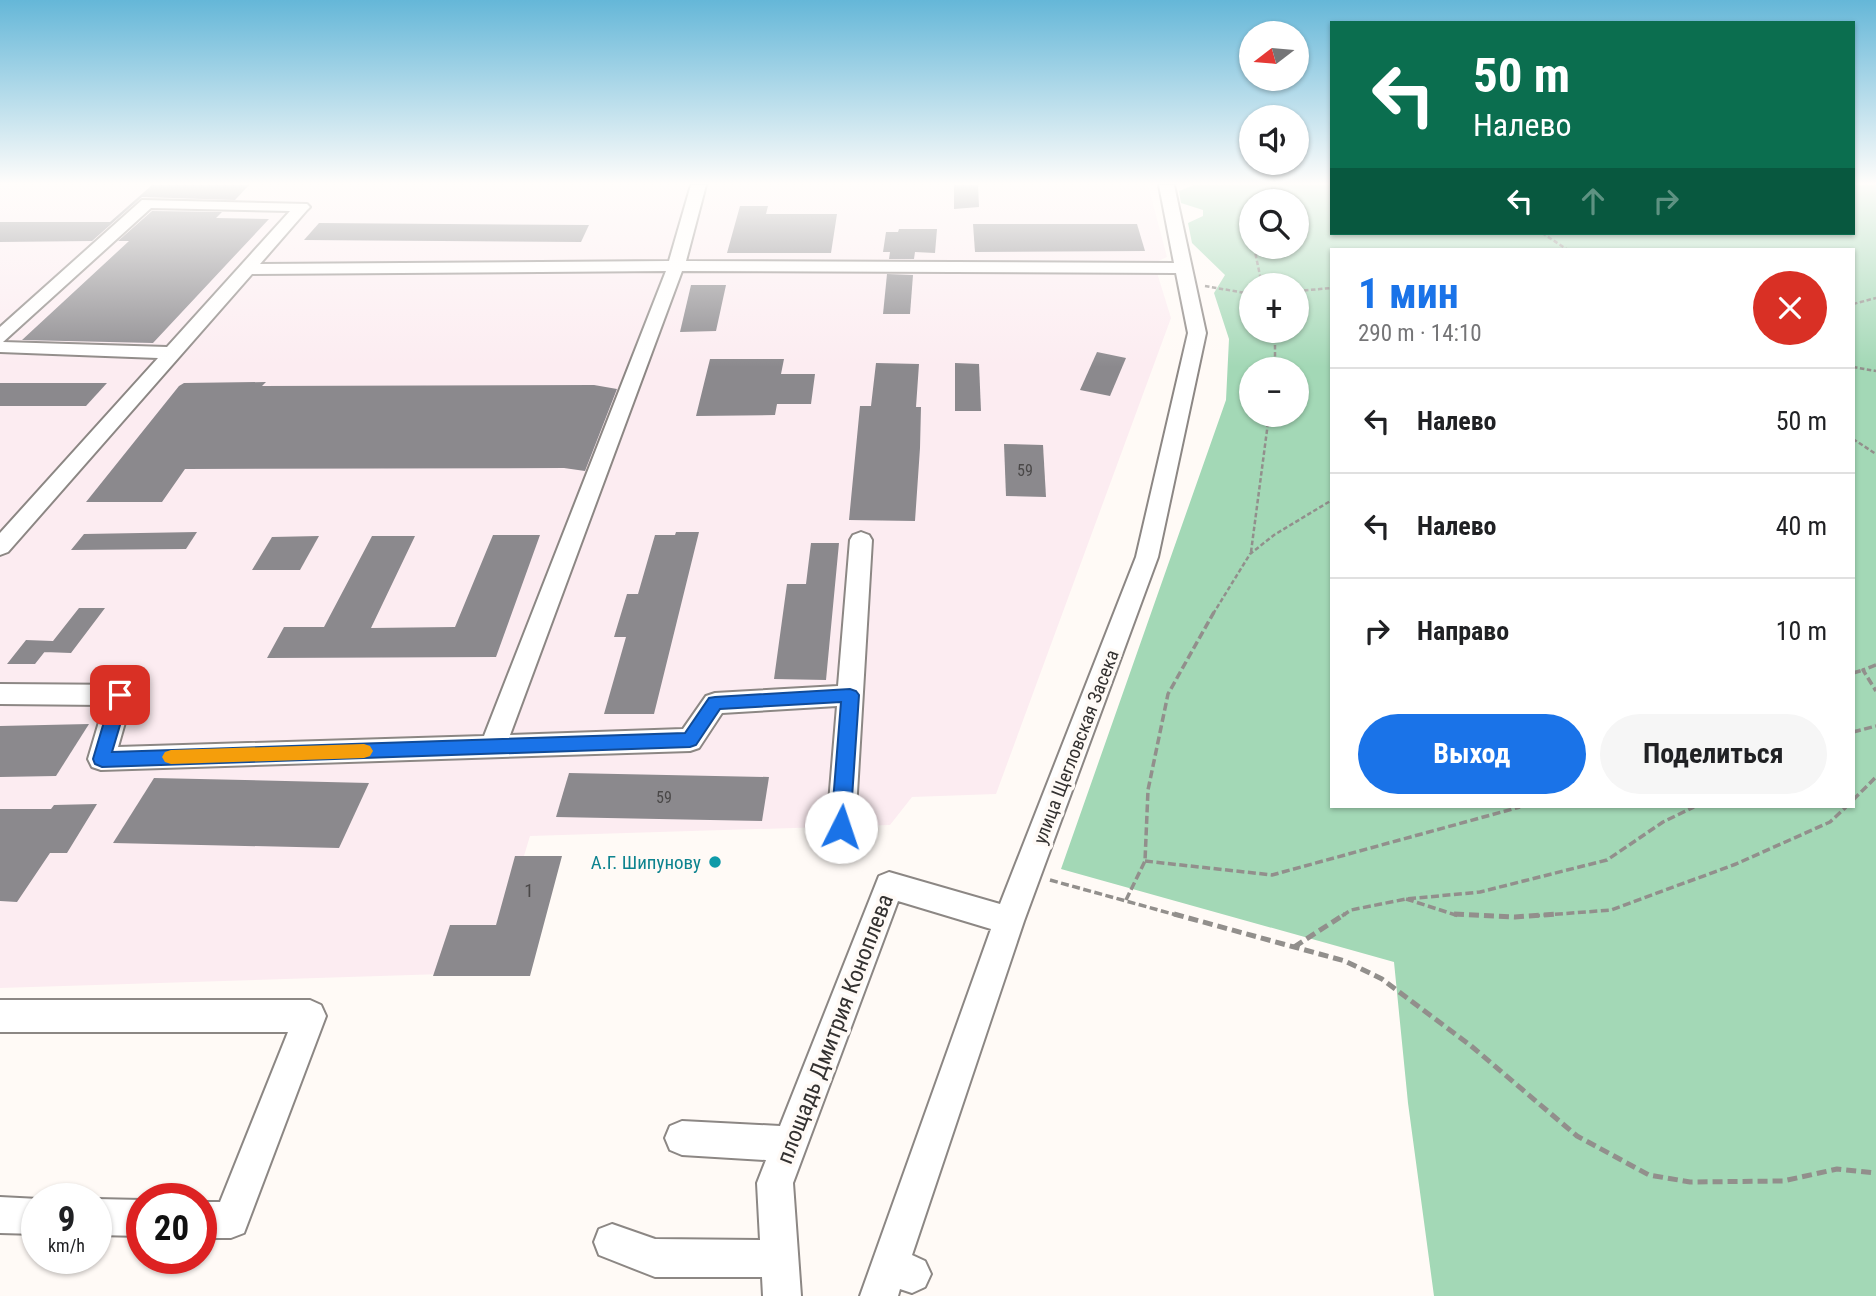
<!DOCTYPE html>
<html lang="ru">
<head>
<meta charset="utf-8">
<style>
  :root { --surface:#fff; --page:#f6f6f6; --text:#202124; --muted:#757577; --line:#e0e0e0; --accent:#1a73e8 }
  body { margin:0; font-family:"Roboto Condensed",sans-serif; background:var(--page); color:var(--text); height:100vh; display:flex; flex-direction:column; font-size:26px; white-space:nowrap }
  * { box-sizing:border-box; margin:0 }
  p { font-size:23px; color:var(--muted) }
  .icon { flex:none; width:38px; height:38px; fill:none; stroke:currentColor; stroke-width:2; stroke-linecap:round; stroke-linejoin:round }
  .map { position:relative; flex:1; overflow:hidden }
  .panel { position:absolute; left:1330px; top:248px; width:525px; height:560px; display:flex; flex-direction:column; background:var(--surface); border-radius:0px; box-shadow:0 2px 5px #0004 }
  .panel>* { flex:none }
  .hud { position:absolute; left:1330px; top:21px; width:525px; height:214px; border-radius:0px; box-shadow:0 2px 5px #0004; background:#0b6e4f; color:#fff; overflow:hidden }
  .needle { width:46px; rotate:254deg }
  .controls { position:absolute; left:1239px; top:21px; display:grid; gap:14px }
  .controls a { display:grid; place-items:center; width:70px; height:70px; border-radius:50%; background:var(--surface); box-shadow:0 2px 5px #0004; font-size:35px }
  .speed { position:absolute; left:21px; top:1183px; display:flex; gap:14px; font-size:35px; font-weight:700; text-align:center }
  .speed>* { display:grid; place-content:center; width:91px; height:91px; border-radius:50%; background:var(--surface); box-shadow:0 2px 5px #0004; line-height:1 }
  .speed small { font-size:18px; font-weight:400 }
  .speed .limit { border:10px solid #d22; background:#fff; color:#111 }
  .pin { position:absolute; display:grid; place-items:center; width:60px; height:60px; color:#fff; margin:-30px; border-radius:14px; box-shadow:0 4px 10px #0006 }
  .me { position:absolute; width:77px; margin:-38px; rotate:4deg; stroke-linejoin:round; filter:drop-shadow(0 0 5px #0008) }
  .turn { display:flex; align-items:center; gap:24px; height:147px; padding:0 28px; font-size:32px }
  .turn .icon { width:91px; height:91px; stroke-width:2.5 }
  .turn b { display:block; font-size:49px; line-height:60px }
  .lanes { display:flex; align-items:center; height:66px; padding:0 28px; background:#0003; justify-content:center; gap:35px; direction:ltr }
  .lanes .off { opacity:.35 }
  .round { display:grid; place-items:center; flex:none; width:74px; height:74px; border-radius:37px; background:var(--page) }
  .summary { display:flex; align-items:center; justify-content:space-between; height:119px; padding:0 28px }
  h1 { font-size:42px; font-weight:700; line-height:52px; color:var(--accent) }
  .action { display:flex; gap:14px; margin-top:auto; padding:14px 28px }
  .action a { flex:1; height:80px; border-radius:42px; background:var(--accent); color:#fff; font-size:28px; font-weight:700; line-height:80px; text-align:center }
  .action a+a { background:var(--page); color:var(--text) }
  ul { padding:0; list-style:none }
  li { display:flex; align-items:center; gap:21px; height:105px; padding:0 28px; border-top:2px solid var(--line) }
  li div { flex:1 }
  li b { display:block; font-size:26px }
  li em { font-style:normal }
  .map>svg:first-child { display:block }
</style>
</head>
<body>
<div class="map">
<svg width="1876" height="1296" viewBox="0 0 1876 1296">
  <rect width="100%" height="100%" fill="#fffaf6"/>
  <!-- industrial -->
  <polygon fill="#fcecf1" points="0,185 1148,185 1167,257 1154,263 1171,318 996,794 912,797 890,825 530,836 501,932 443,974 0,988"/>
  <!-- green -->
  <path fill="#a3d8b6" fill-rule="evenodd" d="M1194,185H1332V233H1853V185H1876V1296H1434L1408,1103L1394,962L1061,869L1226,400L1229,339L1214,293L1225,275L1192,243L1188,223L1203,216V210L1181,203L1179,191ZM1297,201V247H1251V201ZM1332,250H1853V807H1332ZM1251,285H1297V331H1251ZM1251,369H1297V415H1251Z"/>
  <!-- building -->
  <g fill="#8b898d">
    <polygon points="152,185 249,185 235,200 142,197 92,241 0,242 0,222 110,222"/>
    <polygon points="954,185 978,185 979,207 954,209"/>
    <polygon points="740,206 768,206 766,214 837,214 831,253 727,253"/>
    <polygon points="152,211 222,212 216,218 269,219 153,343 22,340 129,241 118,241"/>
    <polygon points="319,223 589,225 581,242 304,240"/>
    <polygon points="973,224 1137,224 1145,251 975,252"/>
    <polygon points="899,229 937,229 935,253 915,252 914,259 889,259 890,252 883,252 886,232 898,232"/>
    <polygon points="887,274 913,275 910,314 883,314"/>
    <polygon points="691,285 726,285 716,331 680,332"/>
    <polygon points="1097,352 1126,358 1110,396 1080,390"/>
    <polygon points="710,359 784,359 781,374 815,374 811,404 777,404 775,415 696,416"/>
    <polygon points="876,363 919,364 916,407 921,407 920,448 915,521 849,520 860,406 871,406"/>
    <polygon points="955,363 979,364 981,411 955,411"/>
    <polygon points="266,382 262,386 594,385 617,389 585,471 564,468 185,469 162,502 86,502 179,386 184,383"/>
    <polygon points="0,383 107,383 86,406 0,406"/>
    <polygon points="1004,444 1043,445 1046,497 1006,496"/>
    <polygon points="197,532 186,549 71,550 84,534"/>
    <polygon points="676,532 699,532 654,714 604,714 626,637 614,637 627,594 638,594 655,535 675,535"/>
    <polygon points="493,535 540,535 496,657 267,658 284,627 324,627 372,536 415,536 371,628 455,627"/>
    <polygon points="319,536 300,570 252,570 272,537"/>
    <polygon points="811,543 839,543 826,680 774,679 787,584 806,584"/>
    <polygon points="79,608 105,608 71,653 44,652 50,645 35,664 7,664 26,640 53,641"/>
    <polygon points="89,724 56,776 0,777 0,726"/>
    <polygon points="569,773 769,777 762,821 556,817"/>
    <polygon points="154,778 369,783 339,848 113,843"/>
    <polygon points="97,804 67,853 50,853 17,902 0,901 0,809 51,809 54,805"/>
    <polygon points="515,856 562,856 530,976 433,976 450,925 496,925"/>
  </g>
  <g fill="none" stroke-linecap="round" stroke-linejoin="round">
    <!-- minor casing -->
    <g stroke="#8c8784" stroke-width="4">
      <g id="minor">
        <path d="M691,185H706L686,261L1174,263L1159,185H1174L1206,333L1158,557L1024,921L912,1255L925,1261L931,1274L925,1287L912,1293L900,1289L898,1296H860L991,929L898,901L793,1183L801,1296H763L762,1277H655L599,1255L594,1242L599,1229L612,1224L655,1239L760,1240L757,1183L766,1160L682,1155L670,1150L665,1138L670,1126L682,1121L780,1126L879,876L889,872L1000,904L1136,557L1188,333L1176,273L682,271L510,735L683,729L706,696L715,693L838,686L850,540L853,535L861,532L869,535L872,540L855,827L851,836L841,839L831,836L827,827L837,706L722,713L699,748L690,751L101,770L92,767L88,759L104,705L0,704V684L134,685L143,688L147,695L143,702L130,705L118,747L484,736L666,271L252,274L8,552L0,555V533L158,358L0,352V327L142,200L307,204L310,207L307,210L260,264L669,261ZM151,208L290,211L167,347L3,342Z"/>
        <polygon points="0,1000 310,1000 321,1005 326,1016 244,1233 231,1238 201,1238 201,1202 220,1202 288,1032 0,1032"/>
        <polygon points="0,1197 39,1199 37,1199 37,1234 0,1233"/>
        <polygon points="96,1199 142,1200 142,1236 96,1235"/>
      </g>
    </g>
    <!-- path-far2 -->
    <g stroke="#928f8c" stroke-width="2.5" stroke-dasharray="4.5 2.5" stroke-linecap="butt">
      <polyline points="1542,233 1568,250"/>
      <polyline points="1254,247 1262,285"/>
      <polyline points="1205,286 1251,294"/>
      <polyline points="1297,291 1332,288"/>
      <polyline points="1853,304 1876,298"/>
      <polyline points="1275,331 1275,369"/>
      <polyline points="1853,367 1876,371"/>
      <polyline points="1853,439 1876,454"/>
      <polyline points="1251,552 1269,415"/>
      <polyline points="1213,614 1250,554 1274,535 1332,500"/>
    </g>
    <!-- path-far1 -->
    <g stroke="#928f8c" stroke-width="3.5" stroke-dasharray="8 3.5" stroke-linecap="butt">
      <polyline points="1876,665 1863,670 1876,691"/>
      <polyline points="1853,673 1863,670"/>
      <polyline points="1853,732 1876,726"/>
      <polyline points="1853,800 1876,777"/>
      <polyline points="1145,861 1272,875 1520,807"/>
      <polyline points="1050,880 1180,916"/>
      <polyline points="1406,899 1459,916"/>
      <polyline points="1126,900 1145,861 1148,790 1168,694 1214,612"/>
      <polyline points="1342,916 1351,910 1406,899 1480,892 1607,860 1663,822 1694,807"/>
      <polyline points="1532,916 1611,910 1736,864 1830,822 1846,807"/>
    </g>
    <!-- path -->
    <g stroke="#928f8c" stroke-width="5" stroke-dasharray="10 5" stroke-linecap="butt">
      <polyline points="1174,914 1345,961 1382,979 1470,1045 1577,1136 1649,1175 1690,1182 1783,1181 1837,1169 1876,1173"/>
      <polyline points="1454,914 1515,917 1556,914"/>
      <polyline points="1294,947 1345,914"/>
    </g>
    <!-- minor -->
    <use href="#minor" fill="#fff" fill-rule="evenodd"/>
  </g>
  <!-- sky -->
  <linearGradient id="sky" x2="0" y2="1"><stop stop-color="#65b7d8"/><stop offset="0.5" stop-color="#fffdfb"/><stop offset="1" stop-color="#fffdfb" stop-opacity="0"/></linearGradient>
  <rect width="1876" height="367" fill="url(#sky)"/>
  <!-- route -->
  <polygon fill="#1a73e8" stroke="#114b97" stroke-width="2" points="120,688 126,690 129,695 112,752 685,733 709,698 715,697 850,689 856,691 859,695 850,827 847,833 841,835 834,833 831,827 841,702 720,709 696,745 690,747 102,767 95,764 93,759 112,695 115,690"/>
  <!-- slow -->
  <polygon fill="#f59e0b" points="364,744 370,746 373,751 370,756 364,758 171,764 165,762 162,757 165,752 171,750"/>
  <!-- markers -->
  <circle fill="#0f9aa8" stroke="#fffaf6" stroke-width="2.5" cx="715" cy="862" r="7"/>
  <g text-anchor="middle" dominant-baseline="central" stroke-width="7" stroke-linejoin="round" paint-order="stroke">
    <!-- number labels -->
    <g font-size="16" fill="#4a4848">
      <text x="1025" y="470">59</text>
      <text x="664" y="797">59</text>
    </g>
    <!-- street labels -->
    <g font-size="19" fill="#343231" stroke="#fffaf6">
      <text transform="translate(1076 747) rotate(-69)">улица Щегловская Засека</text>
    </g>
    <!-- culture labels -->
    <g font-size="19" fill="#0d838f" stroke="#fffaf6" text-anchor="end">
      <text x="701" y="862">А.Г. Шипунову</text>
    </g>
    <!-- near-number labels -->
    <g font-size="19" fill="#4a4848">
      <text x="529" y="890">1</text>
    </g>
    <!-- near-street labels -->
    <g font-size="23" fill="#343231" stroke="#fffaf6">
      <text transform="translate(835 1029) rotate(-69)">площадь Дмитрия Коноплева</text>
    </g>
  </g>
</svg>
<div class="controls">
<a><svg class="needle" viewBox="-14 -14 28 28"><path d="M0-13l5 13h-10z" fill="#e53935"/><path d="M0 13l5-13h-10z" fill="#757577"/></svg></a>
<a><svg class="icon" aria-label="sound" viewBox="0 0 24 24"><path d="M4 9h4l5-4v14l-5-4H4zM17 9q2 3 0 6"/></svg></a>
<a><svg class="icon" aria-label="search" viewBox="0 0 24 24"><circle cx="10" cy="10" r="6"/><path d="M15 15l6 6"/></svg></a>
<a>+</a>
<a>−</a>
</div>
<div class="speed"><div>9<small>km/h</small></div><div class="limit">20</div></div>
<div class="pin" style="left:120px;top:695px;background:#d93025"><svg class="icon" aria-label="arrive" viewBox="0 0 24 24"><path d="M6 21V4h12l-3 4 3 4H6"/></svg></div>
<svg class="me" style="left:841px;top:827px" viewBox="-20 -20 40 40"><circle r="19" fill="#fff"/><path d="M0-13L10 11 0 6-10 11z" fill="#1a73e8"/></svg>
<div class="hud">
<div class="turn"><svg class="icon" aria-label="left" viewBox="0 0 24 24"><path d="M17 20v-9H6M10 6l-5 5 5 5"/></svg><div><b>50 m</b>Налево</div></div>
<div class="lanes"><svg class="icon" aria-label="left" viewBox="0 0 24 24"><path d="M17 20v-9H6M10 6l-5 5 5 5"/></svg><svg class="icon off" aria-label="ahead" viewBox="0 0 24 24"><path d="M12 20V5M6 11l6-6 6 6"/></svg><svg class="icon off" aria-label="right" viewBox="0 0 24 24"><path d="M7 20v-9h11M14 6l5 5-5 5"/></svg></div>
</div>
<section class="panel">
<div class="summary"><div><h1>1 мин</h1><p>290 m · 14:10</p></div><a class="round" style="background:#d93025;color:#fff"><svg class="icon" aria-label="close" viewBox="0 0 24 24"><path d="M6 6l12 12M18 6L6 18"/></svg></a></div>
<ul>
<li><svg class="icon" aria-label="left" viewBox="0 0 24 24"><path d="M17 20v-9H6M10 6l-5 5 5 5"/></svg><div><b>Налево</b></div><em>50 m</em></li>
<li><svg class="icon" aria-label="left" viewBox="0 0 24 24"><path d="M17 20v-9H6M10 6l-5 5 5 5"/></svg><div><b>Налево</b></div><em>40 m</em></li>
<li><svg class="icon" aria-label="right" viewBox="0 0 24 24"><path d="M7 20v-9h11M14 6l5 5-5 5"/></svg><div><b>Направо</b></div><em>10 m</em></li>
</ul>
<div class="action"><a>Выход</a><a>Поделиться</a></div>
</section>
</div>
</body>
</html>
